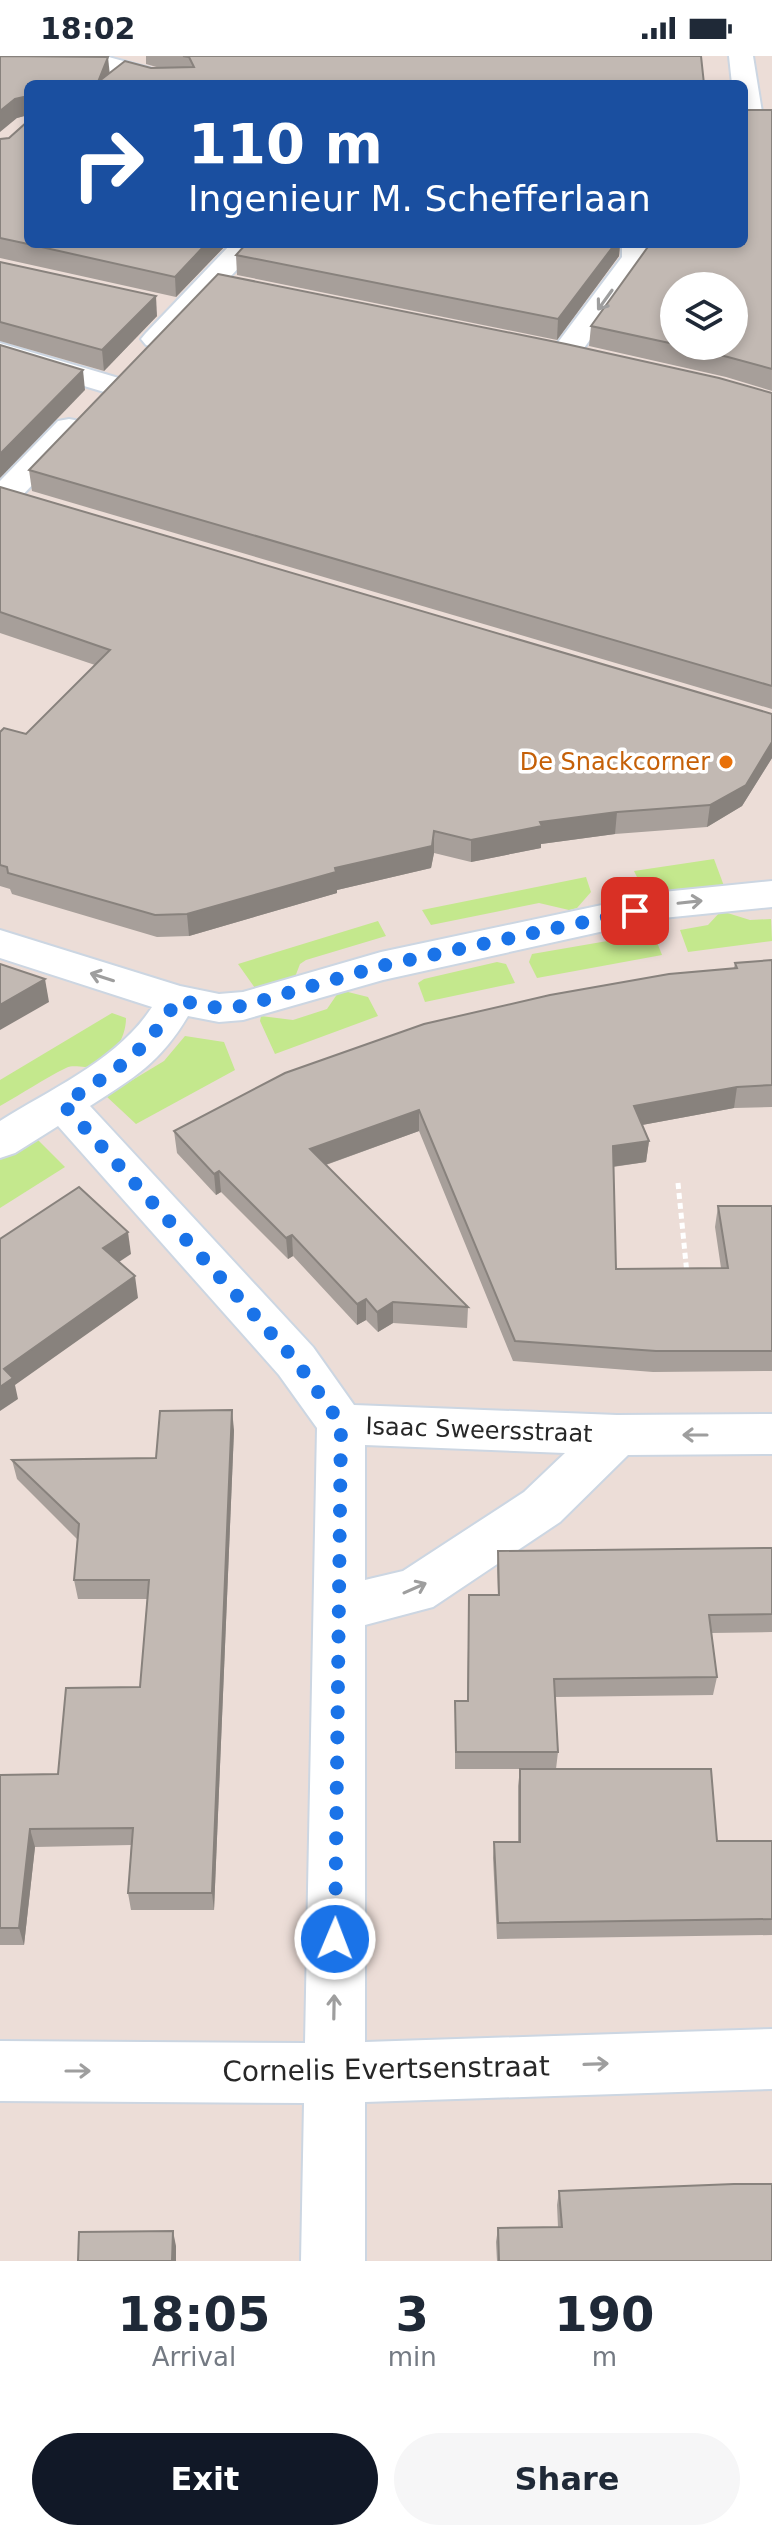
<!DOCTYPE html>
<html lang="en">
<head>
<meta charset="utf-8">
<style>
  :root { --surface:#fff; --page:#f6f6f7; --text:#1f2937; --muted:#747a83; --accent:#111827 }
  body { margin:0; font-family:"DejaVu Sans",sans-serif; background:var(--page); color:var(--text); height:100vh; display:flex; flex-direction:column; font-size:30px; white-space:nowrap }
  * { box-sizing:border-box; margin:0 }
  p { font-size:26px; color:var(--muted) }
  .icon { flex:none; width:44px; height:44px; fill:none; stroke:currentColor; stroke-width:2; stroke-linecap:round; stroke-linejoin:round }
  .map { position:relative; height:2205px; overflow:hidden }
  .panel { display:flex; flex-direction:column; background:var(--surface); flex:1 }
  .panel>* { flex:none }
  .banner { position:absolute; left:24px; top:24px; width:724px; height:168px; border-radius:12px; box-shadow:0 4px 12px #0003; background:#1a4fa0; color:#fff; overflow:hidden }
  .buttons { position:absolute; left:660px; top:216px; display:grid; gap:16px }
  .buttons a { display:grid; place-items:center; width:88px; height:88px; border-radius:50%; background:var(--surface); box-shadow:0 4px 12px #0003; font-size:40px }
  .pin { position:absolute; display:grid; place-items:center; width:68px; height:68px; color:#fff; margin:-34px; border-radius:16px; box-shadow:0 4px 12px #0006 }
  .me { position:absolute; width:88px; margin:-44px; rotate:1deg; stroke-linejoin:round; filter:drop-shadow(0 0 6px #0008) }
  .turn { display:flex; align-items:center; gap:28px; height:168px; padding:0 32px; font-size:36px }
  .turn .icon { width:104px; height:104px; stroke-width:2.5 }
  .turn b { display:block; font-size:56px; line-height:68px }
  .eta { display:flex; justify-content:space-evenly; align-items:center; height:136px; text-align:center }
  .eta b { font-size:48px; font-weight:600; line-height:56px }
  .primary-button { display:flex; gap:16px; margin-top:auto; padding:16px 32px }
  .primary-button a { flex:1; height:92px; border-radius:48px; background:var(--accent); color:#fff; font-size:32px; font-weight:600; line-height:92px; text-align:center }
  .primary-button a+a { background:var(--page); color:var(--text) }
  .status { display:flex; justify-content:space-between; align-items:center; height:56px; padding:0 40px; background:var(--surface); direction:ltr }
  .status svg { height:22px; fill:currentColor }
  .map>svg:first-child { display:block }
</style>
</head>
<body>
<div class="status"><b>18:02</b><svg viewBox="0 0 49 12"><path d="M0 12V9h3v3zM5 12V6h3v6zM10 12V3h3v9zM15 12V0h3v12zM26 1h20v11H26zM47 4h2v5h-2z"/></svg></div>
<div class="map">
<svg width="772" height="2205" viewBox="0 0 772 2205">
  <rect width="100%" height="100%" fill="#ecddd7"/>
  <!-- green -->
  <g fill="#c4e88d">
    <polygon points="714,803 724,830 666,839 641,829 634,815"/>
    <polygon points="586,821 591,836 577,852 569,854 539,847 431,869 422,854"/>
    <polygon points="721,855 750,864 771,863 772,885 688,896 680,874 708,869"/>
    <polygon points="378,865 386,880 306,904 300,908 295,921 257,935 238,908"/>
    <polygon points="648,878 655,881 662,899 537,922 529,906 532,898"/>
    <polygon points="497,906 506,908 515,927 425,946 418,927 424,923"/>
    <polygon points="340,934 368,941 378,960 275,998 260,965 261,960 293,964 327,953"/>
    <path d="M112,957L126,962C126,983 112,1004 91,1010C83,1013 75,1008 66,1012C43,1023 22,1038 0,1050V1024Z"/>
    <polygon points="185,980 224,986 235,1014 136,1068 106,1040 164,1005"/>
    <polygon points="37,1083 65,1111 0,1152 0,1104"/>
  </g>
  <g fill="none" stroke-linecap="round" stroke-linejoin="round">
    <!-- minor casing -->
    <g stroke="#ccd6e2" stroke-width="4">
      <g id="minor">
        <polygon points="65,0 105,0 189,23 193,28 152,28 68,5"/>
        <polygon points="729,0 753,0 762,56 758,61 744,62 744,28 732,28"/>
        <polygon points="231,188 261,188 166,289 156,292 146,289 141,283 146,277"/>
        <polygon points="622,188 650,188 650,201 576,303 565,306 554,303 550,297 622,201"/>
        <polygon points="0,287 122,323 126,329 122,335 111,338 0,305"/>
        <polygon points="69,363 80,365 85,372 80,379 15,447 0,449 0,425 58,365"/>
        <path d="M772,825V851L663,862L383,924L243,964L219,966L188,960C160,1007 135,1021 90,1050L313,1291L354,1349L617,1359L772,1358V1398L628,1399L560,1466L433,1551L365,1569V1986L772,1973V2033L365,2046V2205H301L304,2047L0,2045V1985L305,1987L317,1372L279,1319L58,1070L15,1097L0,1102V1065C52,1032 118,1004 152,951L0,902V874L180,930L219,938L243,936L381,896L663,836ZM365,1389L565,1397L524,1436L403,1515L365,1524Z"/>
      </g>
    </g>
    <!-- path -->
    <polyline stroke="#fff" stroke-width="5" stroke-dasharray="6 4" stroke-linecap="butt" points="678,1127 687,1218"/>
    <!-- minor -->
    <use href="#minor" fill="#fff" fill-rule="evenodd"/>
  </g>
  <!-- wall -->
  <g fill="#a79f9a" fill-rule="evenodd">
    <polygon points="0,0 109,17 160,12 146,8 146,0 701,0 28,188 227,188 176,241 0,202 0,83 9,82 28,65 28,59 17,62"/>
    <path d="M772,54V335L726,321L589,290L591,270ZM674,230L734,290H674Z"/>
    <polygon points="246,188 620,188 619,200 557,284 237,219 236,199"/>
    <polygon points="0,206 157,260 104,315 0,285"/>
    <polygon points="772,337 772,653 32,435 29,414"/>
    <polygon points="0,431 772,658 772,702 742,750 707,771 615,778 541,788 541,792 471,806 434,797 431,812 337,834 337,837 189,880 157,881 12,838 10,833 0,830 0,676 26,678 95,609 0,577"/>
    <polygon points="772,904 772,1051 734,1052 642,1069 649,1085 646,1106 613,1111 616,1213 721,1212 715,1171 718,1150 772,1150 772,1315 653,1316 513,1305 419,1075 326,1109 468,1251 467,1272 393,1267 378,1276 366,1264 357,1269 293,1200 288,1203 221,1136 216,1139 177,1097 174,1075 734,912 735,907"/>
    <polygon points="234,1374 214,1854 131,1854 128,1837 131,1789 35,1791 24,1889 0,1889 0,1719 58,1718 140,1631 147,1543 78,1543 74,1524 77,1483 17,1423 12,1404 156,1402"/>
    <polygon points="772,1492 772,1576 711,1577 717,1621 713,1639 555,1641 558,1696 556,1713 717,1785 772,1785 772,1879 497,1883 493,1802 494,1786 518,1786 518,1730 520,1713 555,1713 455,1713 455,1645 467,1645 469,1539 498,1539 497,1513 498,1495"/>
    <polygon points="559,2135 772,2205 497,2205 496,2186 498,2172 558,2171 557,2149"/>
  </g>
  <!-- shaded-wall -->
  <g fill="#88827d">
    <polygon points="108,1 110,20 98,26"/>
    <polygon points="28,40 28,59 17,62 0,76 0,55 15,43"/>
    <polygon points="206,188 227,188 176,241 175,221"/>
    <polygon points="615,188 620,188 619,200 557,284 558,263"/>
    <polygon points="156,240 157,260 104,315 102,294"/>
    <polygon points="83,314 85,334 0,422 0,398"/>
    <polygon points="772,686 772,702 742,750 707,771 710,749"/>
    <polygon points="617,756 615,778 541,788 541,792 471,806 471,784 540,766"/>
    <polygon points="434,775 434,797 431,812 337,834 337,837 189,880 187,858 335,812"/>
    <polygon points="45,923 49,946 0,974 0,949"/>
    <polygon points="737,1031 734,1052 631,1071 634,1050"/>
    <polygon points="419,1054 419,1075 311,1114 310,1093"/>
    <polygon points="649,1085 646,1106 610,1111 613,1090"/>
    <polygon points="219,1115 221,1136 216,1139 214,1118"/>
    <polygon points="128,1176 131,1198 107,1214 103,1192"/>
    <polygon points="292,1179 293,1200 288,1203 286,1182"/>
    <polygon points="135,1220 138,1242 15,1329 18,1343 0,1355 0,1331 4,1313"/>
    <polygon points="366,1243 366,1264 357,1269 357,1248"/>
    <polygon points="393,1246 393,1267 378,1276 377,1256"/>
    <polygon points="232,1354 234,1374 214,1854 212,1837"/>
    <polygon points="30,1773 35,1791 24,1889 19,1872"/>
    <polygon points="173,2175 176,2190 176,2205 172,2205"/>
  </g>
  <!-- building -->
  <g fill="#c2b9b3" stroke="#88827d" stroke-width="2">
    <polygon points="0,0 108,1 98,26 125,5 151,12 194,11 189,1 183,0 701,0 704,28 28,28 28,188 0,182 0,83 9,82 28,65 28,40 15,43 0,55"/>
    <polygon points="744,54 772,54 772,313 728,301 681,290 734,290 734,230 674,230 674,288 591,270 650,188 744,188"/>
    <polygon points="28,188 206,188 175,221"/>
    <polygon points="246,188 615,188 558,263 236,199"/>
    <polygon points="0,206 156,240 102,294 0,266"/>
    <polygon points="218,218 566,288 719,322 772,337 772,630 29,414"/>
    <polygon points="0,289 83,314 0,398"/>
    <polygon points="0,431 772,658 772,686 746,729 710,749 617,756 540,766 542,770 471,784 434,775 432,790 335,812 336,816 187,858 155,859 8,817 7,811 0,809 0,676 4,672 26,678 110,594 0,556"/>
    <polygon points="772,904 772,1029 737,1031 634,1050 649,1085 613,1090 616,1213 728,1212 718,1150 772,1150 772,1295 656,1295 515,1285 419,1054 310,1093 468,1251 393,1246 377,1256 366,1243 357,1248 292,1179 286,1182 219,1115 214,1118 174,1075 285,1017 424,968 550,939 669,918 737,912 735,907"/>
    <polygon points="0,908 45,923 0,949"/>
    <polygon points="79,1131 128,1176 103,1192 135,1220 4,1313 13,1322 0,1331 0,1183"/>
    <polygon points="232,1354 212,1837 128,1837 133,1772 30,1773 19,1872 0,1872 0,1719 58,1718 66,1632 140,1631 149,1524 74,1524 79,1468 12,1404 156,1402 160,1355"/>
    <polygon points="772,1492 772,1558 709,1559 717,1621 554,1623 558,1696 456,1696 455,1645 468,1645 469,1539 499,1539 498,1495"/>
    <polygon points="520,1713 711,1713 717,1785 772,1785 772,1863 498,1867 494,1786 520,1786"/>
    <polygon points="734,2128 772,2128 772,2205 499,2205 498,2172 562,2171 559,2135"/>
    <polygon points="173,2175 172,2205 78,2205 79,2176"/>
  </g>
  <!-- one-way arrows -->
  <defs><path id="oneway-shaft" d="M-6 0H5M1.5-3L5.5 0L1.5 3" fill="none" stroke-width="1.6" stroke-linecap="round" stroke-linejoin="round" transform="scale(2)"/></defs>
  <g stroke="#9e9e9e">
    <use href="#oneway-shaft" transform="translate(605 244) rotate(126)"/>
    <use href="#oneway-shaft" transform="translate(690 846) rotate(-6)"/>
    <use href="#oneway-shaft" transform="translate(102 921) rotate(-162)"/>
    <use href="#oneway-shaft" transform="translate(695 1379) rotate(180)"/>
    <use href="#oneway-shaft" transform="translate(415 1532) rotate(-24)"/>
    <use href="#oneway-shaft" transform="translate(334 1951) rotate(-89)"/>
    <use href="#oneway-shaft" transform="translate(596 2008) rotate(-2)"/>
    <use href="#oneway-shaft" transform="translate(78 2015)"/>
  </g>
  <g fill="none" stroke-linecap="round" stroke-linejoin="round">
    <!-- route -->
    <path stroke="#1a73e8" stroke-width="14" stroke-dasharray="0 25.2" d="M335,1883L341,1368L296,1305L63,1048C117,1013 142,1001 177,944L219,952L243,950L381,910L635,855"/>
  </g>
  <!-- markers -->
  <circle fill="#e8710a" stroke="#fff" stroke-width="3" cx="726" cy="706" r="8"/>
  <g text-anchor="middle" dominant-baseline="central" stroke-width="7" stroke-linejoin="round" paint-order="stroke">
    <!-- food labels -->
    <g font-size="24" fill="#c56008" stroke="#fff" text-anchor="end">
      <text x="710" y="706">De Snackcorner</text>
    </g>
    <!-- street labels -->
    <g font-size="24" fill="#272727" stroke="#fff">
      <text transform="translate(479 1374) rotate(2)">Isaac Sweersstraat</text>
    </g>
    <!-- near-street labels -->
    <g font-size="28" fill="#272727" stroke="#fff">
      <text transform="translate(386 2013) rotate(-1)">Cornelis Evertsenstraat</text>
    </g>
  </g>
</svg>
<div class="buttons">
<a><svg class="icon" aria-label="layers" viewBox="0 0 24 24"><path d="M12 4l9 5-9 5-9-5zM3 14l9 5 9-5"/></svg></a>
</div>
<div class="pin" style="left:635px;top:855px;background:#d93025"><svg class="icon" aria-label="arrive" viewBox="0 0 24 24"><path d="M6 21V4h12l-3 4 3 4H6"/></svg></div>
<svg class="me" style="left:335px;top:1883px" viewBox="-20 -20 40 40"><circle r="17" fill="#1a73e8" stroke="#fff" stroke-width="3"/><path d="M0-11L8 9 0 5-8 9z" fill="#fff"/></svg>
<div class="banner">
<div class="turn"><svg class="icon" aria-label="right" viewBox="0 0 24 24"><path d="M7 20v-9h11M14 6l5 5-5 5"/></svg><div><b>110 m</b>Ingenieur M. Schefferlaan</div></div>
</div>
</div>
<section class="panel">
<div class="eta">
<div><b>18:05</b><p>Arrival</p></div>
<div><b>3</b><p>min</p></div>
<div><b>190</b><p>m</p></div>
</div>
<div class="primary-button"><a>Exit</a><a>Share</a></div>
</section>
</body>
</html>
